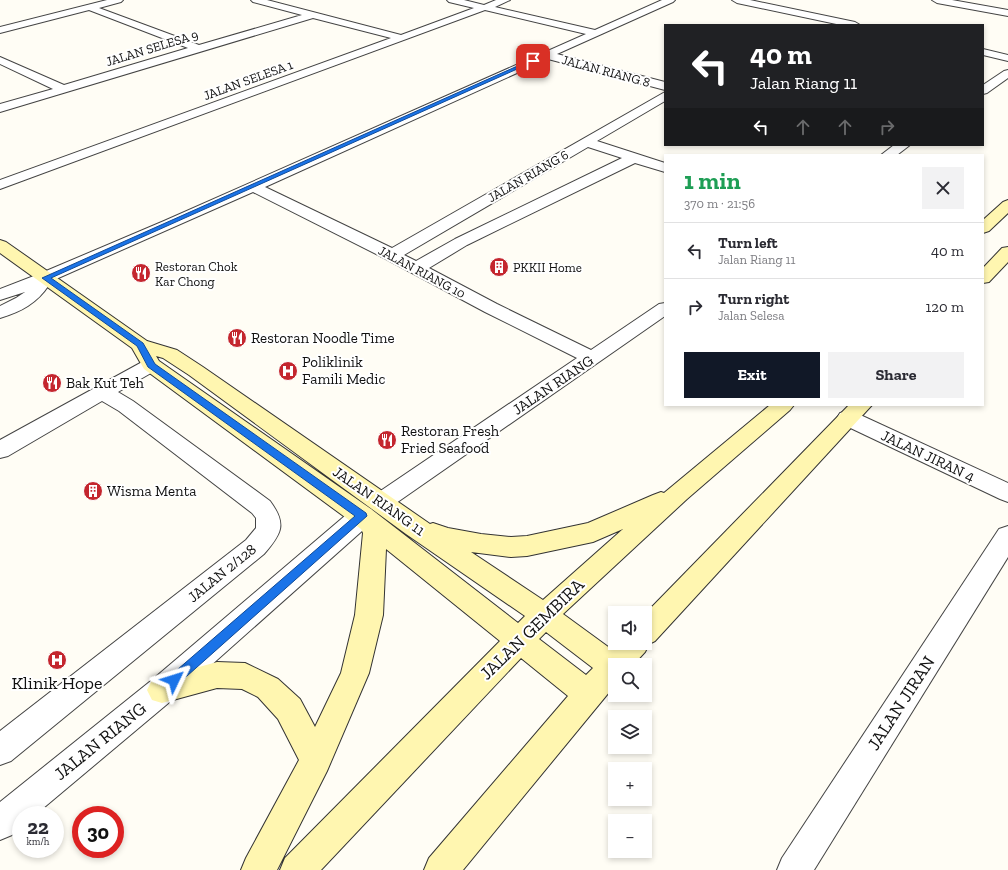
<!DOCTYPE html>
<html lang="en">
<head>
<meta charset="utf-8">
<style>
  :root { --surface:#fff; --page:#f2f2f3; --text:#2b2b33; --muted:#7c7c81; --line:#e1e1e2; --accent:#111827 }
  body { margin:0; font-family:"Zilla Slab",serif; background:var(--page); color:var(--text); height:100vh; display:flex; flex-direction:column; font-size:15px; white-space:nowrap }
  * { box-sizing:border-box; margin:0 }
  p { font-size:13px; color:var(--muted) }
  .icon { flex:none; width:22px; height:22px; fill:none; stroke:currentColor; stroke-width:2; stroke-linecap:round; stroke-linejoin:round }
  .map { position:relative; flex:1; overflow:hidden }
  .panel { position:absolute; left:664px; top:154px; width:320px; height:252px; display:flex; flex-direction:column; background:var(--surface); border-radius:0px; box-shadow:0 2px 6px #0003 }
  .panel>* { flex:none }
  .top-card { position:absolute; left:664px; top:24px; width:320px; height:122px; border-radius:0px; box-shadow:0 2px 6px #0003; background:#202124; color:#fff; overflow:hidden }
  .buttons { position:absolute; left:608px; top:606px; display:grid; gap:8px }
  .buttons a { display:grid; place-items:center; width:44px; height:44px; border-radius:0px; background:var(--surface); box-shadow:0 2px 6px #0003; font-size:20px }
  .speed { position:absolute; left:12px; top:806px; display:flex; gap:8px; font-size:20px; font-weight:700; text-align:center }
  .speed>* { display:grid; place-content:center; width:52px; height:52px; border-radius:50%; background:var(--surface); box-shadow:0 2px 6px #0003; line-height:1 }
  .speed small { font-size:10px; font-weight:400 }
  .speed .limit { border:6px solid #d22; background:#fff; color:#111 }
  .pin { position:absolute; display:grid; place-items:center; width:34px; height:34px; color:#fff; margin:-17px; border-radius:8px; box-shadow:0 2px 6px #0006 }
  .me { position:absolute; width:44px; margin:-22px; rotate:49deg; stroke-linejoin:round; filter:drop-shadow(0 0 3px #0008) }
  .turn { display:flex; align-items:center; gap:14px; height:84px; padding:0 20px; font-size:18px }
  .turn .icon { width:52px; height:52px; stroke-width:2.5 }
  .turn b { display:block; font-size:28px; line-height:34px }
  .lanes { display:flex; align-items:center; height:38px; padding:0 20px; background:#0003; justify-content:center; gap:20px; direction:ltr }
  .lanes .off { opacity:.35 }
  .round { display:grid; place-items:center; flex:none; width:42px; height:42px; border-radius:0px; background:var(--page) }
  .summary { display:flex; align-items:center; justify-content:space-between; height:68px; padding:0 20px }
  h1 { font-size:24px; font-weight:700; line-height:30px; color:#1e9e55 }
  .action { display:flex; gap:8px; margin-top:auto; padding:8px 20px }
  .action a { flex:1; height:46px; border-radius:0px; background:var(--accent); color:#fff; font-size:16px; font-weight:700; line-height:46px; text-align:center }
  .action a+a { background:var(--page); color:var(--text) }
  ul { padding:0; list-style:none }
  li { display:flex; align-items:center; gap:12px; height:56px; padding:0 20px; border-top:1px solid var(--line) }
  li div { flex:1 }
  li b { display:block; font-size:15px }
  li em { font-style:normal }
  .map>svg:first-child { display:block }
</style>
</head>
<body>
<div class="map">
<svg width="1008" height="870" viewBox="0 0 1008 870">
  <rect width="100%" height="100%" fill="#fffdf5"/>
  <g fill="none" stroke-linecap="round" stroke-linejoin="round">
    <!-- street casing -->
    <g stroke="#444" stroke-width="2">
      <g id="street">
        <path d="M107,0H123L121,2L99,8L199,45L302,15L253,2L251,0H267L401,35L474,8L449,2L447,0H464L484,5L496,0H510L495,7L595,30L662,0H675L673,2L557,54L665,82V90L548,59L265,187L392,248L665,92V101L597,141L665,163V172L635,163L467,245L429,268L497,304L591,350L659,304L665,303V316L389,508L381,511L373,508L369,502L373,496L577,358L485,312L386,259L253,192L47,283L49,285C37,303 21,312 0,318V306L16,298L25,292L0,300V289L39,274L164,221L586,34L485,10L0,189V180L391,38L313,18L0,112V104L53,89L0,64V57L64,85L188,48L89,10L0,33V27ZM588,147L622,158L455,239L416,261L404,255Z"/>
        <polygon points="732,0 750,0 855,22 860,25 841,25 737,3"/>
        <polygon points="932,0 952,0 1008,10 1008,16 937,3"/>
        <polygon points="983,49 1008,55 1008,61 983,55"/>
        <polygon points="1008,70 1008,78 987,93 983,94 983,85 1004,71"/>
        <polygon points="894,145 910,145 897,155 881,155"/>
        <path d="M151,359L158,361L161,365L158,369L118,392L133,401L270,501C287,524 282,533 264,554L11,761L0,765V731L246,540L256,528V518L252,513L119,411L102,401L8,456L0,458V440L144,361Z"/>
        <polygon points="848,411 856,413 1008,483 1008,502 1000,499 840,423 837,418 840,413"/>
        <polygon points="362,507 371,509 374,516 371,523 172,700 35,815 21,815 21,827 12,835 0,840 0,802 152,680 353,509"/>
        <polygon points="1008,526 1008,557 814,870 777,870 782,858 999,529"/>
      </g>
    </g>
    <!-- secondary casing -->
    <g stroke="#333" stroke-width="2">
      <g id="secondary">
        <polygon points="1008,200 1008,213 989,231 983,233 983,220 1003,202"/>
        <path d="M0,240L6,242L147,341L177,350L203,367L430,524L433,523L448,528L481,534L511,537L527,536L588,523L653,495L661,492L664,493L770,405H794L790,410L687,499L563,614L611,649L617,643H645V614L849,405H872L655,641L649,644L645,652L633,665H615V685L463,870H424L429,858L568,696L521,658L321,870H280L285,858L500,641L386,549L383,615L369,673L327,771L277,870H241L246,858L299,760L278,719L258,697L242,689L217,688L162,703L152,700L147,690L152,680L217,662L245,663L278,679L300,699L315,727L341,673L355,615L363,533L361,529L353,523L144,369L132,348L0,253ZM156,356L163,358L189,375L406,534L525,616L518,623L371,509L159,361ZM623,529L543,600L471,552L511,557L527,556L593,542ZM546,632L593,668L586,675L539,639Z"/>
        <polygon points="1008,247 1008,262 989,282 983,283 983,268 1002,248"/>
      </g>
    </g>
    <!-- street -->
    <use href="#street" fill="#fff" fill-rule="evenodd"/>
    <!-- secondary -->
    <use href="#secondary" fill="#fff6b0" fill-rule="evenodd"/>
  </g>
  <!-- route -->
  <polygon fill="#1a73e8" stroke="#114b97" points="531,60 535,61 51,278 143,343 155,364 366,513 367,516 178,684 174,686 170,684 168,680 170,676 355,516 148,367 137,346 42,278"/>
  <!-- icons -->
  <defs>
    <g id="building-disc" transform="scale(1)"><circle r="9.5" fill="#c4262e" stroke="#fff"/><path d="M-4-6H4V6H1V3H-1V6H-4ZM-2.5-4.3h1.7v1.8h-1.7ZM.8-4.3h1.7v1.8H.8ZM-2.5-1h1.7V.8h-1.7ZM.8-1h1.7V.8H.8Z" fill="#fff"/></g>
    <g id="restaurant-disc" transform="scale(1)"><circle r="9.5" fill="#c4262e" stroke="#fff"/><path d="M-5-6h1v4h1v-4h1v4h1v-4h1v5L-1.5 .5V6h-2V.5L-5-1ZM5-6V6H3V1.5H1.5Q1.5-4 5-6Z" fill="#fff"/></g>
    <g id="hospital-disc" transform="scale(1)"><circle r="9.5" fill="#c4262e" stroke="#fff"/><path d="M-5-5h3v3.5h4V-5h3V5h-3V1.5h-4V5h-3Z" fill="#fff"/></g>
  </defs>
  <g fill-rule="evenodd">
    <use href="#building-disc" x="499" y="267"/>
    <use href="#restaurant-disc" x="141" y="273"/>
    <use href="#restaurant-disc" x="237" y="338"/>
    <use href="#hospital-disc" x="288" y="371"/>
    <use href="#restaurant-disc" x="52" y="383"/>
    <use href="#restaurant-disc" x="387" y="440"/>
    <use href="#building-disc" x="93" y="491"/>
    <use href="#hospital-disc" x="57" y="660"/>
  </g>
  <g text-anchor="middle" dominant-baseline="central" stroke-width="4" stroke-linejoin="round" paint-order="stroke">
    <!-- far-street labels -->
    <g font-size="13" fill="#111" stroke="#fff">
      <text transform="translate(152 48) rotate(-17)">JALAN SELESA 9</text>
      <text transform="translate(606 71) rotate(15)">JALAN RIANG 8</text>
      <text transform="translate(248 80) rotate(-20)">JALAN SELESA 1</text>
      <text transform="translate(528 176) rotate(-30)">JALAN RIANG 6</text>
      <text transform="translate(422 272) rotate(28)">JALAN RIANG 10</text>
    </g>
    <!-- far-poi labels -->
    <g font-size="13" fill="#111" stroke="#fff" text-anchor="start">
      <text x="155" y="266">Restoran Chok<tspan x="155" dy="15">Kar Chong</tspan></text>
      <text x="513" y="267">PKKII Home</text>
    </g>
    <!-- poi labels -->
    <g font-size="15" fill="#111" stroke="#fff" text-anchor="start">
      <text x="251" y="338">Restoran Noodle Time</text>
      <text x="302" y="362">Poliklinik<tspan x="302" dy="17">Famili Medic</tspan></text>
      <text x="66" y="383">Bak Kut Teh</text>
      <text x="401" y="431">Restoran Fresh<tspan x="401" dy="17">Fried Seafood</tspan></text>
      <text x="107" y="491">Wisma Menta</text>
    </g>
    <!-- street labels -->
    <g font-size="15" fill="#111" stroke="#fff">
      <text transform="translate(553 385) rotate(-34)">JALAN RIANG</text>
      <text transform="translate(928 456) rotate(25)">JALAN JIRAN 4</text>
      <text transform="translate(379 501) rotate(35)">JALAN RIANG 11</text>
      <text transform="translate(222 573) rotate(-39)">JALAN 2/128</text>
    </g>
    <!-- near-street labels -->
    <g font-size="18" fill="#111" stroke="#fff">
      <text transform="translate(532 629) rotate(-44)">JALAN GEMBIRA</text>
      <text transform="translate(901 703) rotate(-57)">JALAN JIRAN</text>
      <text transform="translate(100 741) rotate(-39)">JALAN RIANG</text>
    </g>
    <!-- near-poi labels -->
    <g font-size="18" fill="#111" stroke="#fff">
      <text x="57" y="683">Klinik Hope</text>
    </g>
  </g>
</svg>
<div class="buttons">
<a><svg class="icon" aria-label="sound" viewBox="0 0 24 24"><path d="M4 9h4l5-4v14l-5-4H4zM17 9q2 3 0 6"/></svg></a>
<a><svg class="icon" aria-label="search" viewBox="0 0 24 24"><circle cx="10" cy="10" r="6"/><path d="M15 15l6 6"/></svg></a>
<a><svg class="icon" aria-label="layers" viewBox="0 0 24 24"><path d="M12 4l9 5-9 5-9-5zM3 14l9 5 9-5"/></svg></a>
<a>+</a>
<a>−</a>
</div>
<div class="speed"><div>22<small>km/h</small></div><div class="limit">30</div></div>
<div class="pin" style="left:533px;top:61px;background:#d93025"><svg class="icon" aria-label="arrive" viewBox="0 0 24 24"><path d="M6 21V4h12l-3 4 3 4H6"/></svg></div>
<svg class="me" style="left:174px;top:680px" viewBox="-20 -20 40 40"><path d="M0-17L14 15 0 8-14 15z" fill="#1a73e8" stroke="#fff" stroke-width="4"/></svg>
<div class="top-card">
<div class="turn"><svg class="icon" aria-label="left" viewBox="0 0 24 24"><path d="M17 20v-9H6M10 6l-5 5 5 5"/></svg><div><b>40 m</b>Jalan Riang 11</div></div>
<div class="lanes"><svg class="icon" aria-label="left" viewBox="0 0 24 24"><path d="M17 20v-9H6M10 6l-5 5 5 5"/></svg><svg class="icon off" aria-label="ahead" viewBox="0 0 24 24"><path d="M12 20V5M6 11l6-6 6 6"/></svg><svg class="icon off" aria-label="ahead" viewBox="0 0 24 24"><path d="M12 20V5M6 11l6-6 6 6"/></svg><svg class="icon off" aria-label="right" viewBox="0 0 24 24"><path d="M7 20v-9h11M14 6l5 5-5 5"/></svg></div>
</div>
<section class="panel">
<div class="summary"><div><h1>1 min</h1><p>370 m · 21:56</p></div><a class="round"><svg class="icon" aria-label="close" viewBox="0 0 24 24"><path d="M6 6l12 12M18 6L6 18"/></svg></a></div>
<ul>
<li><svg class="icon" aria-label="left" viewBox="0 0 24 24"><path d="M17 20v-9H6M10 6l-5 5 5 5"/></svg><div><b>Turn left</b><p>Jalan Riang 11</p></div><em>40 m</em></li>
<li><svg class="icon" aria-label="right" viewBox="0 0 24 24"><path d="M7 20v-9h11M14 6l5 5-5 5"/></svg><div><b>Turn right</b><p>Jalan Selesa</p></div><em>120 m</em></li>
</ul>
<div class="action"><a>Exit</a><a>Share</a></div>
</section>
</div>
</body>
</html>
